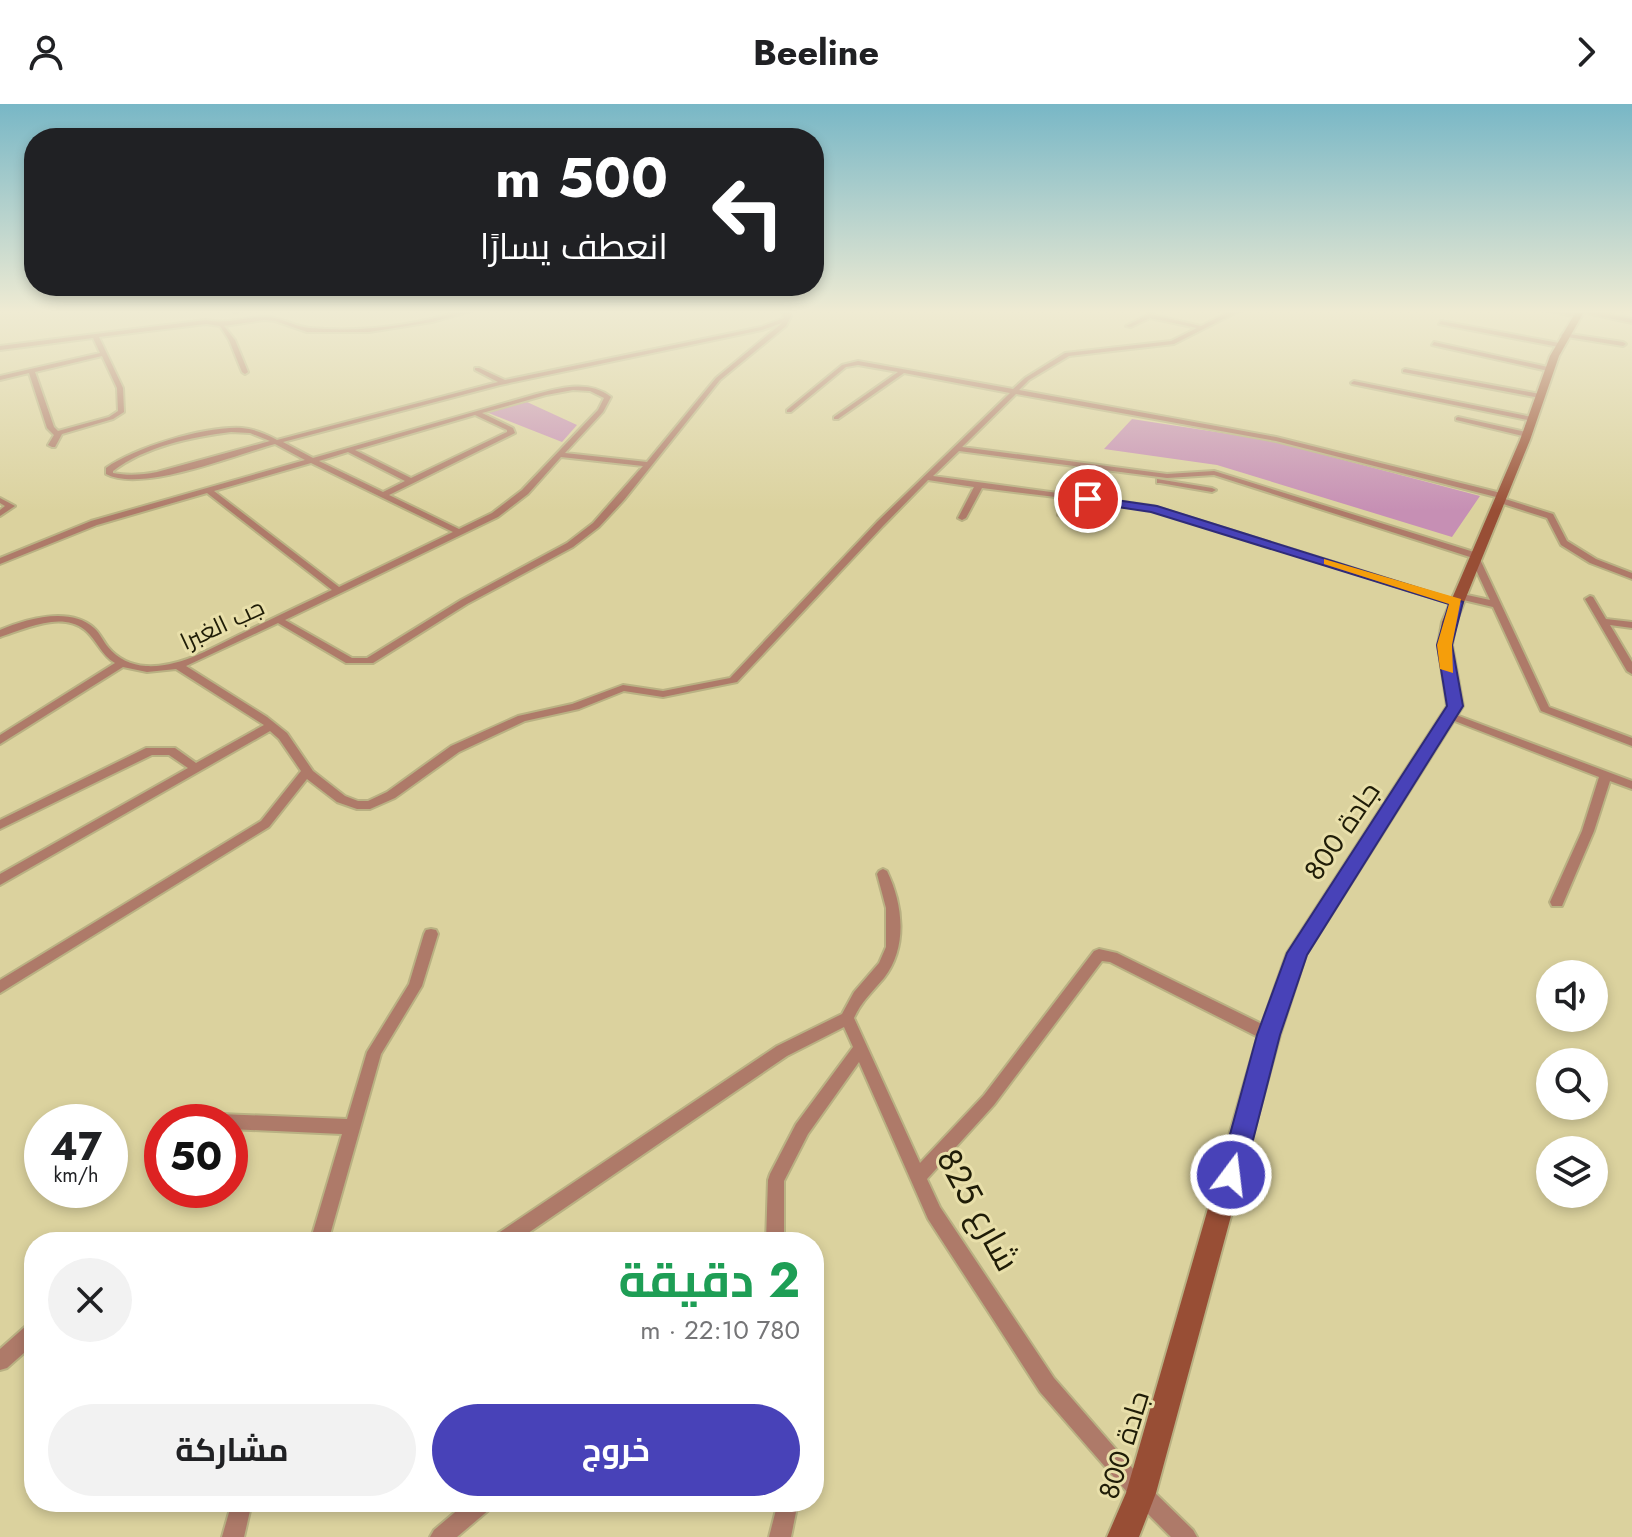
<!DOCTYPE html>
<html lang="ar">
<head>
<meta charset="utf-8">
<style>
  :root { --surface:#fff; --page:#f2f2f2; --text:#202124; --muted:#757577; --accent:#4842b8 }
  body { margin:0; font-family:Jost,Cairo,sans-serif; background:var(--page); color:var(--text); direction:rtl; height:100vh; display:flex; flex-direction:column; font-size:30px; white-space:nowrap }
  * { box-sizing:border-box; margin:0 }
  p { font-size:26px; color:var(--muted) }
  .icon { flex:none; width:44px; height:44px; fill:none; stroke:currentColor; stroke-width:2; stroke-linecap:round; stroke-linejoin:round }
  .map { position:relative; flex:1; overflow:hidden; direction:ltr }
  .sheet { position:absolute; left:24px; top:1128px; width:800px; height:280px; display:flex; flex-direction:column; background:var(--surface); border-radius:32px; box-shadow:0 4px 12px #0003; direction:rtl }
  .sheet>* { flex:none }
  .hud { position:absolute; left:24px; top:24px; width:800px; height:168px; border-radius:32px; box-shadow:0 4px 12px #0003; direction:rtl; background:#202124; color:#fff; overflow:hidden }
  .controls { position:absolute; left:1536px; top:856px; display:grid; gap:16px }
  .controls a { display:grid; place-items:center; width:72px; height:72px; border-radius:50%; background:var(--surface); box-shadow:0 4px 12px #0003; font-size:40px }
  .speed { position:absolute; left:24px; top:1000px; display:flex; gap:16px; font-size:40px; font-weight:700; text-align:center }
  .speed>* { display:grid; place-content:center; width:104px; height:104px; border-radius:50%; background:var(--surface); box-shadow:0 4px 12px #0003; line-height:1 }
  .speed small { font-size:20px; font-weight:400 }
  .speed .limit { border:12px solid #d22; background:#fff; color:#111 }
  .pin { position:absolute; display:grid; place-items:center; width:68px; height:68px; color:#fff; margin:-34px; border:4px solid #fff; border-radius:50%; box-shadow:0 2px 8px #0007 }
  .me { position:absolute; width:88px; margin:-44px; rotate:15deg; stroke-linejoin:round; filter:drop-shadow(0 0 6px #0008) }
  .turn { display:flex; align-items:center; gap:28px; height:168px; padding:0 24px; font-size:36px }
  .turn .icon { width:104px; height:104px; stroke-width:2.5 }
  .turn b { display:block; font-size:56px; line-height:68px }
  .round { display:grid; place-items:center; flex:none; width:84px; height:84px; border-radius:42px; background:var(--page) }
  .overview { display:flex; align-items:center; justify-content:space-between; height:136px; padding:0 24px }
  h1 { font-size:48px; font-weight:700; line-height:60px; color:#1e9e55 }
  .button { display:flex; gap:16px; margin-top:auto; padding:16px 24px }
  .button a { flex:1; height:92px; border-radius:48px; background:var(--accent); color:#fff; font-size:32px; font-weight:700; line-height:92px; text-align:center }
  .button a+a { background:var(--page); color:var(--text) }
  header { display:flex; justify-content:space-between; align-items:center; height:104px; padding:0 24px; background:var(--surface); font-size:36px; font-weight:700 }
  .map>svg:first-child { display:block }
</style>
</head>
<body>
<header><svg class="icon" aria-label="forward" viewBox="0 0 24 24"><path d="M9 5l7 7-7 7"/></svg>Beeline<svg class="icon" aria-label="person" viewBox="0 0 24 24"><circle cx="12" cy="8" r="4"/><path d="M4 21q1-7 8-7t8 7"/></svg></header>
<div class="map">
<svg width="1632" height="1433" viewBox="0 0 1632 1433">
  <rect width="100%" height="100%" fill="#dbd29e"/>
  <!-- green -->
  <g fill="#c68fb4">
    <polygon points="527,298 577,321 562,338 486,308"/>
    <polygon points="1132,315 1268,336 1480,392 1452,433 1217,361 1104,345"/>
  </g>
  <g fill="none" stroke-linecap="round" stroke-linejoin="round">
    <!-- minor casing -->
    <g stroke="#b9b183" stroke-width="4">
      <g id="minor">
        <polygon points="232,206 238,206 238,207 235,209"/>
        <path d="M465,206H475L432,218L369,228H307L275,217L264,216L224,222L235,236L248,268L245,270L242,268L229,236L220,222L206,220L99,233L123,284L124,308L113,315L62,330L55,343H52L48,341L54,331L47,324L29,269L0,276V272L100,249L93,234L0,246V242L206,216C228,221 247,212 268,213C283,214 295,223 310,224C362,229 415,221 465,206ZM102,252L117,284L118,307L109,313L58,327L54,323L35,268Z"/>
        <path d="M782,206H788L791,212L786,222L720,276L624,396L599,423L573,443L467,500L373,559H346L278,519L186,562L267,613L287,629L313,667L345,692L358,697H368L387,688L451,642L518,612L572,600L623,581L663,587L730,574L877,418L1010,289L904,269L838,315H834V313L898,268L858,261L846,263L791,308H787V306L842,261L858,257L1013,285L1025,274L1065,249L1171,237L1197,224L1150,214L1131,223L1126,222L1149,210L1201,222L1233,206H1241L1174,240L1069,252L1029,276L1019,286L1276,333L1505,390L1506,392L1502,394L1553,410L1567,437L1596,455L1632,469V475L1590,459L1561,441L1547,414L1497,398L1496,396L1500,394L1276,337L1016,290L962,343L1167,370L1214,367L1477,449L1549,603L1632,634V642L1541,607L1493,503L1455,494L1453,492L1458,489L1490,496L1470,453L1214,371L1167,374L959,347L933,372L1153,402L1461,498L1459,500H1453L1152,406L1071,395L1066,411L1062,413L1058,411L1064,394L982,384L966,414L962,416L958,414L974,383L928,376L883,422L737,578L663,593L624,587L579,605L525,617L459,648L395,694L370,705H357L337,698L307,675L269,723L0,889V876L261,717L301,667L279,635L270,627L0,781V770L188,664L169,651H152L0,725V716L146,644H175L196,659L264,621L176,565L147,568L123,563L0,640V631L115,559C101,551 97,536 85,526C61,507 25,525 0,533V526C25,515 70,502 94,524C100,529 103,537 108,543C118,555 131,561 146,562C181,564 213,543 243,529C273,514 303,500 332,486L207,389L97,421L0,460V454L91,417L305,356L275,340C235,351 142,389 106,370V364C136,343 205,322 242,324C254,325 266,330 277,336L498,278L475,266V264H479L505,276L761,223L784,214ZM782,219L716,274L647,358L565,349L603,308L611,293C588,275 559,284 533,291L313,354L283,338L500,281L762,226ZM573,286L590,287L604,294L598,306L522,386L492,409L459,425L389,391L515,329L513,324L482,309L546,291ZM475,311L507,326V328L411,374L355,346ZM231,328L250,329L270,337L157,368C142,371 128,372 113,369V367C146,342 192,333 231,328ZM348,348L405,377L383,388L319,357ZM561,353L643,362L593,419L567,439L461,496L367,554H352L285,516L498,413L528,390ZM311,359L453,428L339,483L214,387Z"/>
        <polygon points="1546,206 1560,206 1580,211 1577,213"/>
        <polygon points="1585,206 1632,215 1632,219 1577,207"/>
        <polygon points="1441,217 1559,239 1562,241 1559,243 1439,220"/>
        <polygon points="1563,229 1623,238 1626,240 1623,242 1561,232"/>
        <polygon points="1434,238 1548,263 1551,265 1548,267 1432,241"/>
        <polygon points="1405,265 1540,290 1543,292 1540,294 1403,268 1403,266"/>
        <polygon points="1354,277 1532,313 1535,315 1532,317 1352,280 1351,279"/>
        <polygon points="1458,313 1530,329 1531,331 1527,333 1456,316 1456,314"/>
        <polygon points="1157,375 1212,384 1216,386 1212,388 1160,379 1157,379"/>
        <polygon points="0,394 15,402 0,412 0,406 5,402 0,399"/>
        <polygon points="1590,492 1593,493 1606,515 1632,518 1632,524 1610,521 1632,558 1632,570 1627,567 1585,495"/>
        <polygon points="1451,609 1632,677 1632,685 1610,677 1594,727 1562,802 1552,802 1550,798 1582,727 1599,673 1447,614 1446,612"/>
        <path d="M883,765L887,767C903,800 908,843 884,874C873,887 861,898 854,914L920,1059L984,991L1094,847L1099,845L1117,849L1274,926L1276,931L1274,936L1269,937L1264,936L1110,858L1102,857L994,1001L927,1075L940,1103L1054,1274L1148,1382L1193,1426L1197,1433H1171L1134,1396L1040,1288L993,1215L928,1115L859,958L808,1030L784,1077V1138H766L768,1076L770,1070L796,1020L853,943L844,923L787,952L515,1138H491L494,1132L777,942L842,910L854,888L879,859L886,843V804L877,770L879,767Z"/>
        <polygon points="431,825 436,826 438,830 422,882 381,950 328,1138 310,1138 342,1030 230,1025 230,1018 212,1017 214,1012 220,1010 347,1015 367,948 409,880 424,830 426,826"/>
        <polygon points="34,1219 34,1240 7,1264 0,1266 0,1245 27,1221"/>
        <polygon points="232,1398 252,1398 244,1433 222,1433"/>
        <polygon points="467,1398 493,1398 490,1405 457,1433 430,1433 434,1426"/>
        <polygon points="778,1398 798,1398 791,1433 769,1433"/>
      </g>
    </g>
    <!-- secondary casing -->
    <g stroke="#b9b183" stroke-width="4">
      <polygon id="secondary" points="1577,206 1585,206 1559,252 1530,336 1456,518 1452,541 1463,602 1306,851 1280,931 1156,1389 1139,1433 1107,1433 1126,1389 1258,931 1287,849 1447,602 1438,541 1442,518 1520,336 1550,252"/>
    </g>
    <!-- minor -->
    <use href="#minor" fill="#ae7a69" fill-rule="evenodd"/>
    <!-- secondary -->
    <use href="#secondary" fill="#984e35" fill-rule="evenodd"/>
  </g>
  <!-- sky -->
  <linearGradient id="sky" x2="0" y2="1"><stop stop-color="#78b7c6"/><stop offset="0.51" stop-color="#efebd3"/><stop offset="1" stop-color="#efebd3" stop-opacity="0"/></linearGradient>
  <rect width="1632" height="407" fill="url(#sky)"/>
  <!-- route -->
  <polygon fill="#4842b8" stroke="#2f2b78" stroke-width="2" points="1088,392 1157,402 1463,498 1452,541 1463,602 1307,851 1280,931 1244,1071 1240,1080 1231,1084 1223,1080 1219,1071 1257,931 1287,849 1447,602 1437,541 1449,500 1151,408 1084,398 1082,395"/>
  <!-- slow -->
  <polygon fill="#f59e0b" points="1324,455 1461,495 1452,541 1453,569 1440,565 1437,541 1449,500 1324,460"/>
  <g text-anchor="middle" dominant-baseline="central" stroke-width="6" stroke-linejoin="round" paint-order="stroke">
    <!-- far-street labels -->
    <g font-size="24" fill="#1f1c07" stroke="#e8dfaa">
      <text transform="translate(222 520) rotate(-25)">جب الغبرا</text>
    </g>
    <!-- street labels -->
    <g font-size="28" fill="#1f1c07" stroke="#e8dfaa">
      <text transform="translate(1342 727) rotate(-56)">جادة 800</text>
      <text transform="translate(1124 1341) rotate(-73)">جادة 800</text>
    </g>
    <!-- near-street labels -->
    <g font-size="34" fill="#1f1c07" stroke="#e8dfaa">
      <text transform="translate(978 1106) rotate(61)">شارع 825</text>
    </g>
  </g>
</svg>
<div class="controls">
<a><svg class="icon" aria-label="sound" viewBox="0 0 24 24"><path d="M4 9h4l5-4v14l-5-4H4zM17 9q2 3 0 6"/></svg></a>
<a><svg class="icon" aria-label="search" viewBox="0 0 24 24"><circle cx="10" cy="10" r="6"/><path d="M15 15l6 6"/></svg></a>
<a><svg class="icon" aria-label="layers" viewBox="0 0 24 24"><path d="M12 4l9 5-9 5-9-5zM3 14l9 5 9-5"/></svg></a>
</div>
<div class="speed"><div>47<small>km/h</small></div><div class="limit">50</div></div>
<div class="pin" style="left:1088px;top:395px;background:#d93025"><svg class="icon" aria-label="arrive" viewBox="0 0 24 24"><path d="M6 21V4h12l-3 4 3 4H6"/></svg></div>
<svg class="me" style="left:1231px;top:1071px" viewBox="-20 -20 40 40"><circle r="17" fill="#4842b8" stroke="#fff" stroke-width="3"/><path d="M0-11L8 9 0 5-8 9z" fill="#fff"/></svg>
<div class="hud">
<div class="turn"><svg class="icon" aria-label="left" viewBox="0 0 24 24"><path d="M17 20v-9H6M10 6l-5 5 5 5"/></svg><div><b>500 m</b>انعطف يسارًا</div></div>
</div>
<section class="sheet">
<div class="overview"><div><h1>2 دقيقة</h1><p>780 m · 22:10</p></div><a class="round"><svg class="icon" aria-label="close" viewBox="0 0 24 24"><path d="M6 6l12 12M18 6L6 18"/></svg></a></div>
<div class="button"><a>خروج</a><a>مشاركة</a></div>
</section>
</div>
</body>
</html>
